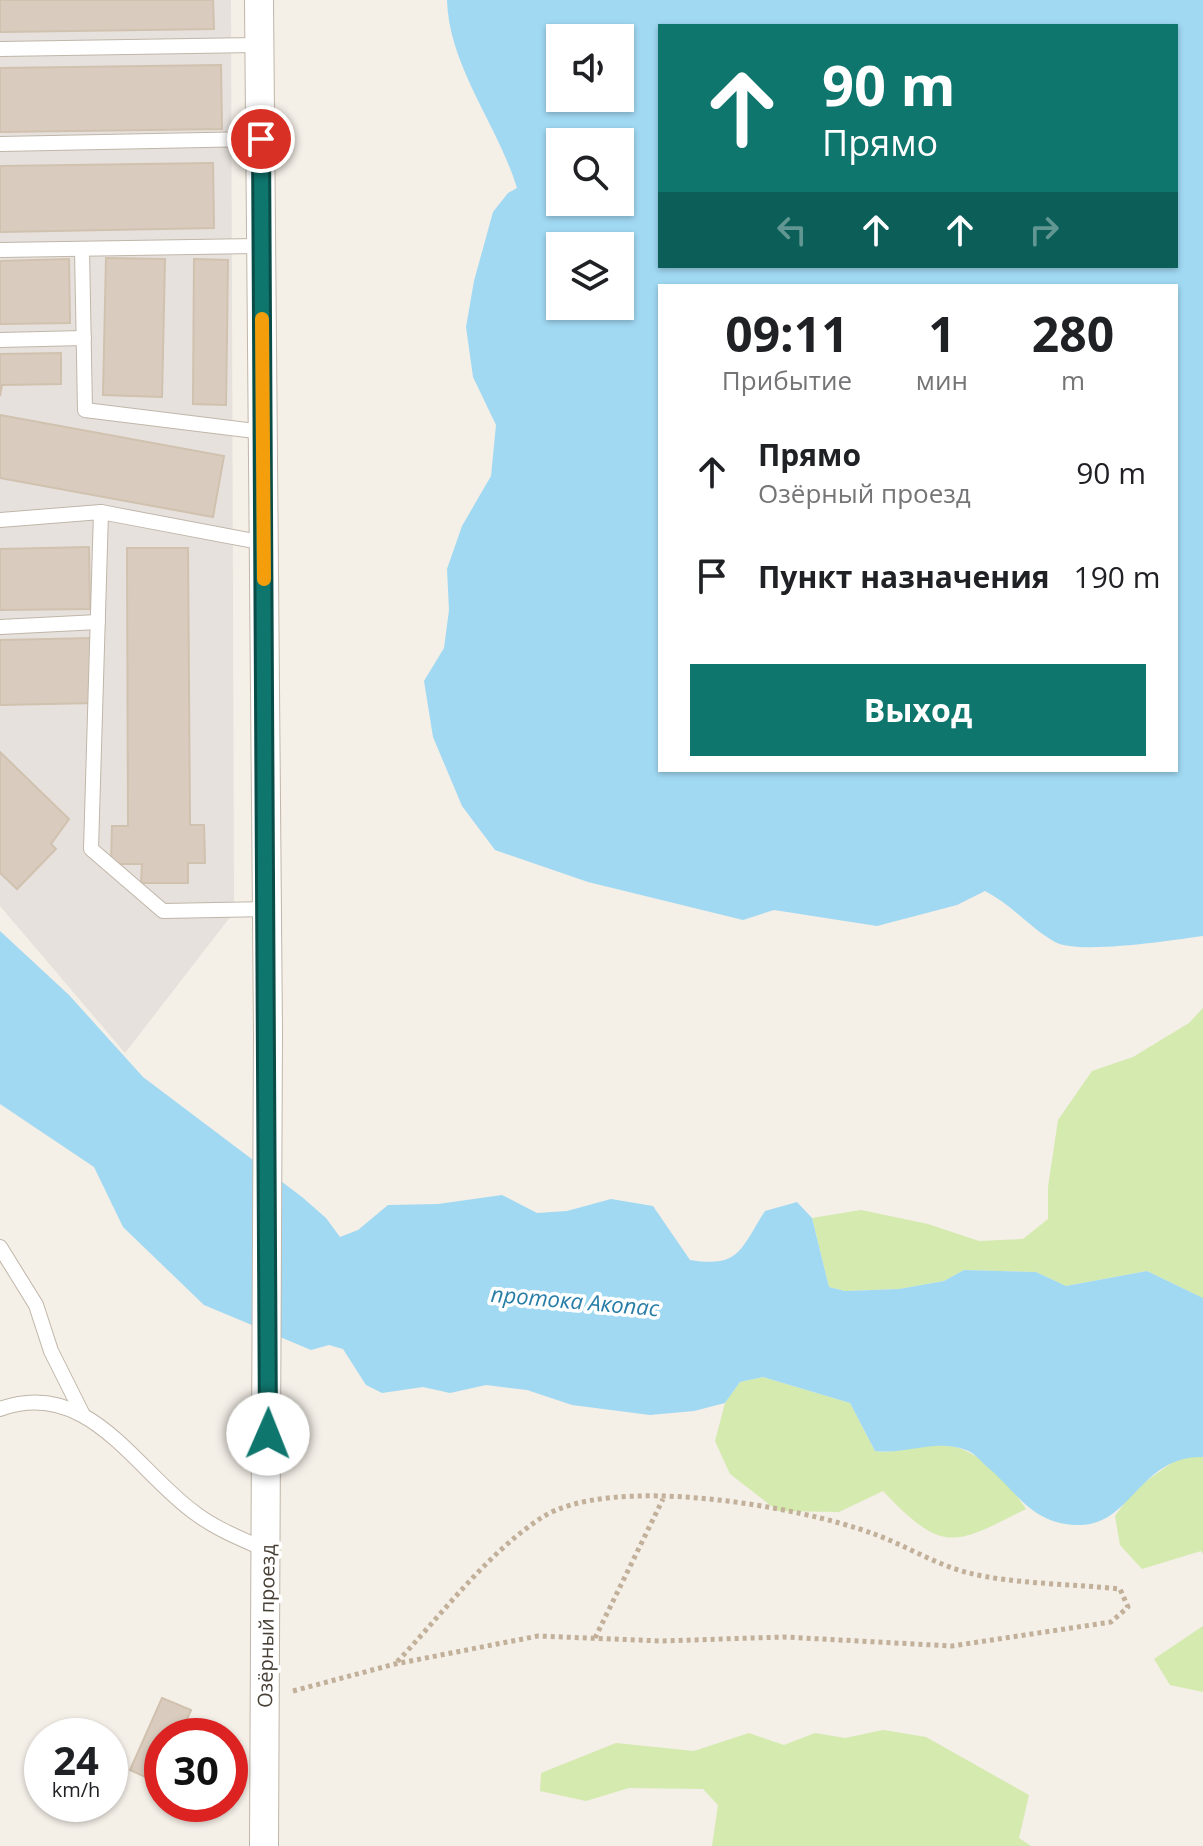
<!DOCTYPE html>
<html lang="ru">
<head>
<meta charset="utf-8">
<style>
  :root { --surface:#fff; --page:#f2f2f2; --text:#202124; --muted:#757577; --accent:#0f766e }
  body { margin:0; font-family:"Open Sans",sans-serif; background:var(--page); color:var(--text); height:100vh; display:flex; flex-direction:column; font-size:30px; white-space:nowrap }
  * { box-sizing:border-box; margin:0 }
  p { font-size:26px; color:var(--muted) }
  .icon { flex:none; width:44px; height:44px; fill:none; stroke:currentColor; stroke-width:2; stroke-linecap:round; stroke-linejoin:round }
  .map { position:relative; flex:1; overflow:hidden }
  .panel { position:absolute; left:658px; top:284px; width:520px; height:488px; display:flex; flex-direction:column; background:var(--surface); border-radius:0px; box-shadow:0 2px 6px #0004 }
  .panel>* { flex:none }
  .guide { position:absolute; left:658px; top:24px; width:520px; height:244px; border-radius:0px; box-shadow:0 2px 6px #0004; background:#0f766e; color:#fff; overflow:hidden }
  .controls { position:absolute; left:546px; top:24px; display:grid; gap:16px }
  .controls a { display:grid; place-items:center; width:88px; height:88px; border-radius:0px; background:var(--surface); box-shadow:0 2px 6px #0004; font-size:40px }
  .speed { position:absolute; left:24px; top:1718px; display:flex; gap:16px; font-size:40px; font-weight:700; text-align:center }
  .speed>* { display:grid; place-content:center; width:104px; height:104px; border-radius:50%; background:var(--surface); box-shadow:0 2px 6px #0004; line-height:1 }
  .speed small { font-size:20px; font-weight:400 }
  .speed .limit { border:12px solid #d22; background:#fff; color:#111 }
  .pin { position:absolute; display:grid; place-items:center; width:68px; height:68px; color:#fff; margin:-34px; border:4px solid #fff; border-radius:50%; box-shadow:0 2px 8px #0007 }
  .me { position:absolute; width:88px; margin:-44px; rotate:1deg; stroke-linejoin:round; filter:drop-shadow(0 0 6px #0008) }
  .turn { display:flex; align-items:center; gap:28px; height:168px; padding:0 32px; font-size:36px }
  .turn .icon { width:104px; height:104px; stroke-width:2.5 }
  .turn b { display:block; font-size:56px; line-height:68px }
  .lanes { display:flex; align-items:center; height:76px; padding:0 32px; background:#0003; justify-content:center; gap:40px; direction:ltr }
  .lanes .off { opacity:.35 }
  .eta { display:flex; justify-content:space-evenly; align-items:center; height:136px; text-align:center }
  .eta b { font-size:48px; font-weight:700; line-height:56px }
  .primary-button { display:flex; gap:16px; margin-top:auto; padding:16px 32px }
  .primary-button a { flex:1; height:92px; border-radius:0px; background:var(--accent); color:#fff; font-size:32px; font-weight:700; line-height:92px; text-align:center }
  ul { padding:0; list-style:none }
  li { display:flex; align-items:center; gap:24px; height:104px; padding:0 32px }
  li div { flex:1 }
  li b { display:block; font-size:30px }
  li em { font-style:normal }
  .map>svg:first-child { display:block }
</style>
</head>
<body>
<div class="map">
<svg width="1203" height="1846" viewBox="0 0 1203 1846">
  <rect width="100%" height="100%" fill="#f4efe7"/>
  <!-- industrial -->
  <polygon fill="#e6e1dc" points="0,0 231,0 234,912 125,1053 0,906"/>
  <!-- green -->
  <g fill="#d4eaae">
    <polygon points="1203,1008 1203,1298 1147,1271 1066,1286 1036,1272 964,1270 944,1281 899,1289 845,1291 829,1287 812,1218 861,1210 928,1224 979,1241 1023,1239 1048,1219 1048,1187 1058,1120 1092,1071 1133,1057 1189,1023"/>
    <path d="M763,1377L850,1403L875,1451C895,1454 911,1447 931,1445C971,1440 1006,1478 1026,1509C953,1546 943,1554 883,1491L839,1512L778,1511L730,1474L715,1441L725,1403L740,1382Z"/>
    <polygon points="1181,1456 1203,1457 1203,1554 1201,1551 1142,1569 1120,1545 1115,1516 1134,1490"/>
    <polygon points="1203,1626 1203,1692 1170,1685 1154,1659"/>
    <polygon points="883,1730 926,1737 1029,1795 1019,1838 1031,1846 712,1846 718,1805 703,1789 629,1788 586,1801 540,1791 541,1773 616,1743 694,1751 749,1733 784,1745 815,1733 845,1738"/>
  </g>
  <!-- water -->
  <g fill="#a1d9f3" fill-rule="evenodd">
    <path d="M447,0H1203V936C1174,940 1078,955 1055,942C1029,927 1012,905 985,891L957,905L877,926L774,910L743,920L588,882L495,850L462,806L433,737L424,681L444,648L449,610L447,569L462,526L491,476L496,425L473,377L466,327L474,281L493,212L508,193L517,188C498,125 449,67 447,0ZM660,26H1176V266H660ZM560,38H620V98H560ZM560,142H620V202H560ZM560,246H620V306H560ZM660,286H1176V770H660Z"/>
    <path d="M0,931L69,995L143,1077L302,1197L326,1218L340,1237L358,1230L388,1205L438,1204L502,1195L537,1213L567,1211L611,1199L653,1206L690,1260C740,1268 740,1250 765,1211L797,1202L812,1218L829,1287L845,1291L899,1289L944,1281L964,1270L1036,1272L1066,1286L1147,1271L1203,1298V1457C1141,1455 1131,1525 1080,1525C1031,1525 1018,1492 985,1465C980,1460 973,1452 966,1450C935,1438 905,1455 875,1451L850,1403L763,1377L740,1382L725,1403L694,1411L650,1415L572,1405L527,1390L486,1385L450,1393L423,1387L382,1393L366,1385L343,1349L329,1345L311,1350L204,1305L123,1227L94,1167L0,1104Z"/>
  </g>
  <!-- building -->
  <g fill="#d9ccbf" stroke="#d1c1af" stroke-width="2">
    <polygon points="0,0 213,0 214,29 0,32"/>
    <polygon points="221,65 222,129 0,132 0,68"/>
    <polygon points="213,163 214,228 0,232 0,166"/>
    <polygon points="106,258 165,259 162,397 103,395"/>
    <polygon points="69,259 70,323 0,324 0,261"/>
    <polygon points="194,259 228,260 226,405 193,404"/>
    <polygon points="61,353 61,384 2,385 0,396 0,354"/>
    <polygon points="0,415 224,456 213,517 0,478"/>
    <polygon points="89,547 90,609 0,610 0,549"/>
    <polygon points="127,548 188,548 190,825 204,825 205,863 188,863 188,883 141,883 142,864 111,864 112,826 128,826"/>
    <polygon points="93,638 95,703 0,705 0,640"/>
    <polygon points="0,752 69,819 51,844 56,849 17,889 0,873"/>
    <polygon points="162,1698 191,1710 180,1736 162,1736 159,1783 130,1770"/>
  </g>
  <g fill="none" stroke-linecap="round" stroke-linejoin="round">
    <!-- lane casing -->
    <g stroke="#c0b6a9" stroke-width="16">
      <g id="lane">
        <polyline points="0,49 260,45"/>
        <polyline points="0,144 261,139"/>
        <polyline points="82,249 85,410 263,432"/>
        <polyline points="0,250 261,246"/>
        <polyline points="0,340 84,338"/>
        <polyline points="0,520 101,512"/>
        <polyline points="264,543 101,512 91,849 163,911 267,909"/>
        <polyline points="0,627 98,622"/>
        <polyline points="0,1247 36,1305 51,1351 82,1413"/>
        <path d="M0,1409C88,1377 135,1470 195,1513C216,1529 242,1539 266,1550"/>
      </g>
    </g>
    <!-- street casing -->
    <g stroke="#c0b6a9" stroke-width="30">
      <polyline id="street" points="259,0 268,1033 264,1846"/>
    </g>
    <!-- path -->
    <g stroke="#c2b09a" stroke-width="5" stroke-dasharray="4 4" stroke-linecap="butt">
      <polyline points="595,1638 663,1499"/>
      <path d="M293,1691L395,1664L538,1636L661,1641L784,1637L952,1646L1111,1622L1128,1607L1120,1589C1076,1584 1011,1584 969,1573C936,1565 905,1545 874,1534C799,1506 610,1473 541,1518C485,1555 441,1616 395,1664"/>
    </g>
    <!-- lane -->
    <use href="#lane" stroke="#fff" stroke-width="14"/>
    <!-- street -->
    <use href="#street" stroke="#fff" stroke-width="28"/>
  </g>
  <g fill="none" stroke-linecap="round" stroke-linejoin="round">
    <!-- route casing -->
    <g stroke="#0a4d48" stroke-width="20">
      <polyline id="route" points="261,139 268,1434"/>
    </g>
    <!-- route -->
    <use href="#route" stroke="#0f766e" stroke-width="14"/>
    <!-- slow -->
    <polyline stroke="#f59e0b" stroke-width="14" points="262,319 264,579"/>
  </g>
  <g text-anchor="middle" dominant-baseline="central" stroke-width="7" stroke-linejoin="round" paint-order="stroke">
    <!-- street labels -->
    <g font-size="20" fill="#473f35" stroke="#fff">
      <text transform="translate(266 1626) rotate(-89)">Озёрный проезд</text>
    </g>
    <!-- water labels -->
    <g font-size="22" font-style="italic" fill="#287da7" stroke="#fff">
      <text transform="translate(575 1300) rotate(5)">протока Акопас</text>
    </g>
  </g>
</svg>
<div class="controls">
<a><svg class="icon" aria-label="sound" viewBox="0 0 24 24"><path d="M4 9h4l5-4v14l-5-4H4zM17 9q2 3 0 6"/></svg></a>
<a><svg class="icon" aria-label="search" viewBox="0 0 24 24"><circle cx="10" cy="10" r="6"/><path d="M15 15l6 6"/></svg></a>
<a><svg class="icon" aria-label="layers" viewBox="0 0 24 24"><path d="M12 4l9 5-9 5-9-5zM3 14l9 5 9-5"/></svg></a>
</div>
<div class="speed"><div>24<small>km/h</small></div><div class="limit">30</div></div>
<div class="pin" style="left:261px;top:139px;background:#d93025"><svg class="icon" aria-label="arrive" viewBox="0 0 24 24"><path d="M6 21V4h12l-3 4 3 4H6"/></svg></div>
<svg class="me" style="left:268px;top:1434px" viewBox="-20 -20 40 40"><circle r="19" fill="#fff"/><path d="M0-13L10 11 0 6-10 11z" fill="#0f766e"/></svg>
<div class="guide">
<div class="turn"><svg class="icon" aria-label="ahead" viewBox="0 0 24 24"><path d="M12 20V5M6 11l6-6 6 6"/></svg><div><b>90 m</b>Прямо</div></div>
<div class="lanes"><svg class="icon off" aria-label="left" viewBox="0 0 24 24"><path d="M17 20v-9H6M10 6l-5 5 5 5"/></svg><svg class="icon" aria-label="ahead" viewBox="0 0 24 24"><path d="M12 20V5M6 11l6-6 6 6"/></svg><svg class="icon" aria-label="ahead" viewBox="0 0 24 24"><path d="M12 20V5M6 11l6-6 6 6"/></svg><svg class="icon off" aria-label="right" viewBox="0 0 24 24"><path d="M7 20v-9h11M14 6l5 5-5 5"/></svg></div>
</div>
<section class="panel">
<div class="eta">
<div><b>09:11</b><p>Прибытие</p></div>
<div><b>1</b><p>мин</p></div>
<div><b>280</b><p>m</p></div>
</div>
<ul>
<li><svg class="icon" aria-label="ahead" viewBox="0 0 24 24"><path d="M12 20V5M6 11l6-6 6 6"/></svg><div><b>Прямо</b><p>Озёрный проезд</p></div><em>90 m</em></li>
<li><svg class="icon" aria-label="arrive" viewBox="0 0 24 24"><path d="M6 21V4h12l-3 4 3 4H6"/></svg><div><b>Пункт назначения</b></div><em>190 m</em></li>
</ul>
<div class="primary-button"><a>Выход</a></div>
</section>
</div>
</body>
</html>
